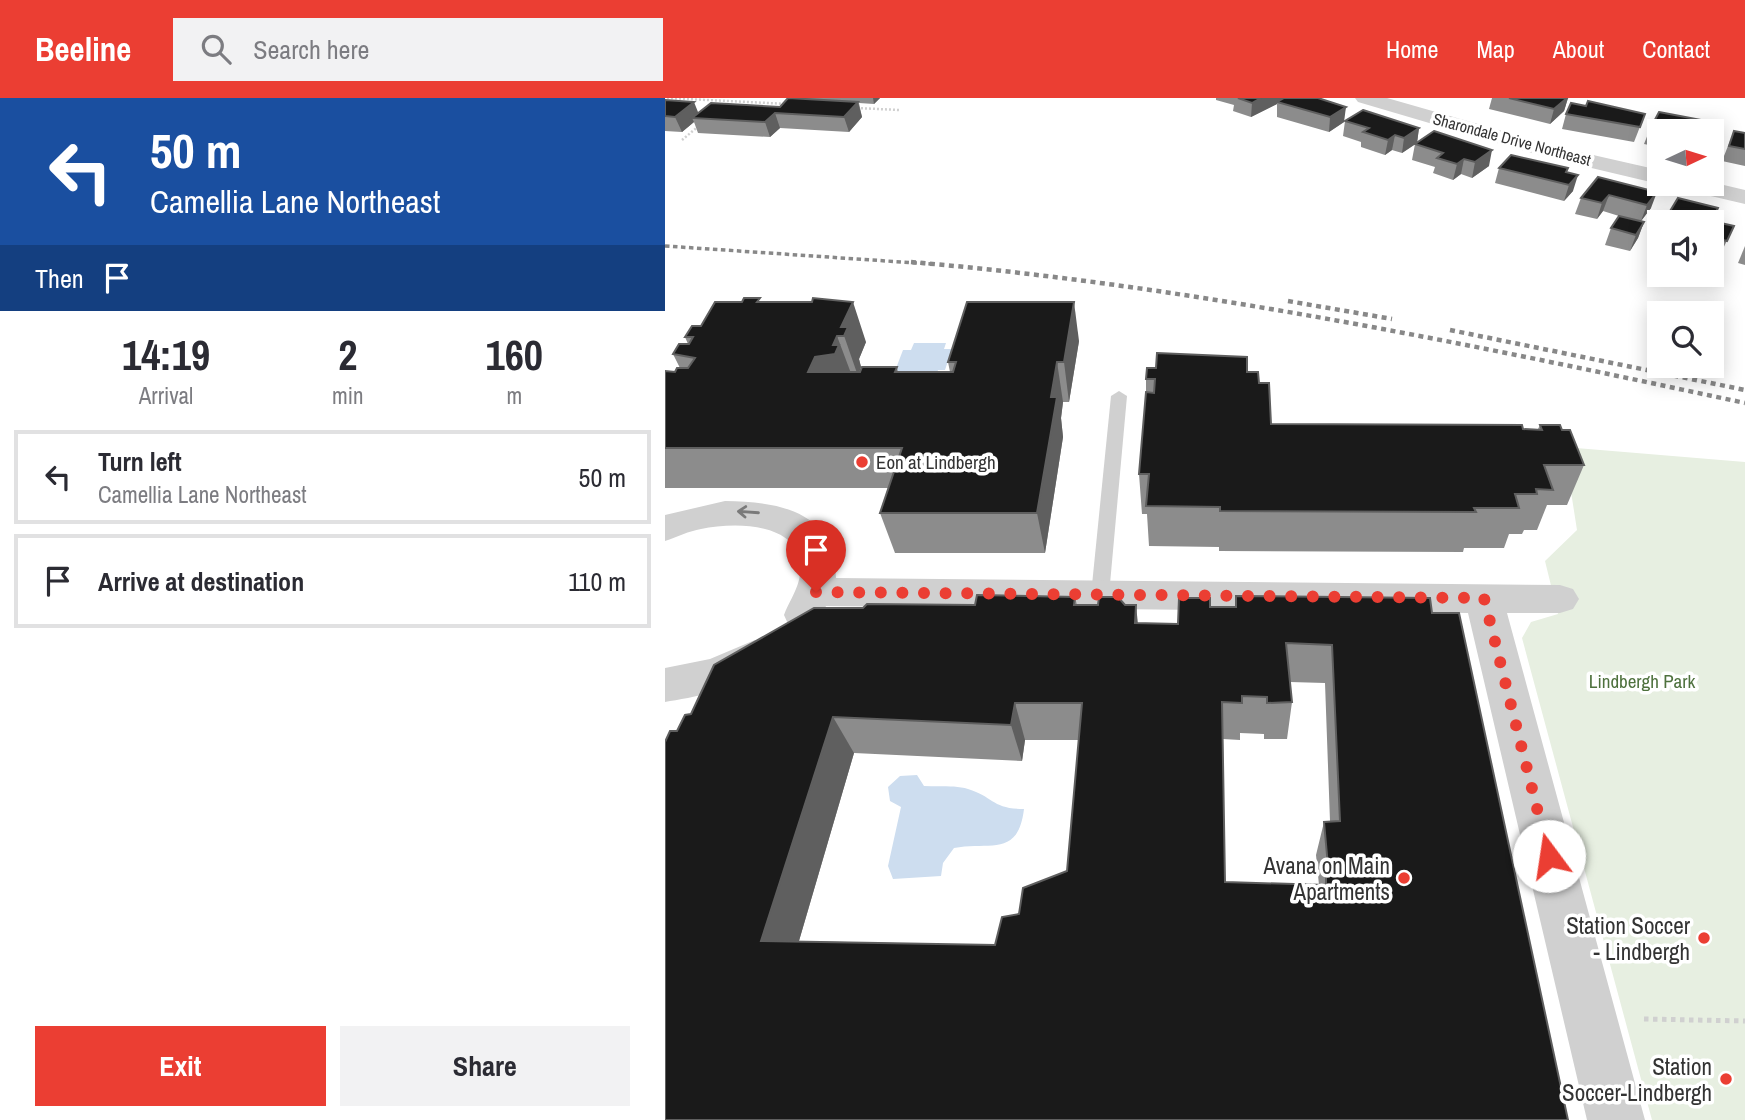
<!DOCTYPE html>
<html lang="en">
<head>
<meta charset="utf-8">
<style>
  :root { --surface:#fff; --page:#f2f2f3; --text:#2b2b33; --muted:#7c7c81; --line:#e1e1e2; --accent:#eb3e33 }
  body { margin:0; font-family:"Archivo Narrow",sans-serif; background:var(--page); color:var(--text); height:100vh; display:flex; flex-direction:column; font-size:26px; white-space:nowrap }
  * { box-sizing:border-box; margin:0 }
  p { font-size:23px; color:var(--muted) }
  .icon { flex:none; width:38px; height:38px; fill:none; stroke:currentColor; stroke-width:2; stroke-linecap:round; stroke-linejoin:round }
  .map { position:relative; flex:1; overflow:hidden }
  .side { display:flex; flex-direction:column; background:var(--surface); width:665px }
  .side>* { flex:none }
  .hud { background:#1a4fa0; color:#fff; overflow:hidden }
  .needle { width:46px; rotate:86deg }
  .controls { position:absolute; left:982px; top:21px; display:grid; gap:14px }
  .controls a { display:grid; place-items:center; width:77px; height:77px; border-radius:0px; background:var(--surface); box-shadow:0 4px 18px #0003; font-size:35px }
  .pin { position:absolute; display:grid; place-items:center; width:60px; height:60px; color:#fff; margin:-72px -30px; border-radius:50% 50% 50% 0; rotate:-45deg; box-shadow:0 0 7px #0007 }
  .pin .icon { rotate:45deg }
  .me { position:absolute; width:77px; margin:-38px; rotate:346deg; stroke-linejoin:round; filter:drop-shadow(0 0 5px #0008) }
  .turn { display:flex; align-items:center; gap:24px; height:147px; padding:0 35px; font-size:32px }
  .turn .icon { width:91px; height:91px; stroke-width:2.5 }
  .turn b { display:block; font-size:49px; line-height:60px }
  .then { display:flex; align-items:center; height:66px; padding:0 35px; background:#0003; gap:14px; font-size:26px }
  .eta { display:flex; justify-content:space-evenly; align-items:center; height:119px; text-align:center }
  .eta b { font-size:42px; font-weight:700; line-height:49px }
  .primary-button { display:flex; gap:14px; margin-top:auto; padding:14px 35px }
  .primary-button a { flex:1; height:80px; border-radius:0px; background:var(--accent); color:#fff; font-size:28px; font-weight:700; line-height:80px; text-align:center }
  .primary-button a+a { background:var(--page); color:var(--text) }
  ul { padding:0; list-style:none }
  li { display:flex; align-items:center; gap:21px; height:94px; margin:0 14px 10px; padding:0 21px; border:4px solid var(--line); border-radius:0px }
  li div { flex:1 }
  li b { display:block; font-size:26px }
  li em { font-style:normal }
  header { display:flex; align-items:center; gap:42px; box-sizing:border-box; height:98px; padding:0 35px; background:var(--accent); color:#fff }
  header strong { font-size:33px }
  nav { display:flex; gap:38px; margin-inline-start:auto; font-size:24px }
  .search { width:490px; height:63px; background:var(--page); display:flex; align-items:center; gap:18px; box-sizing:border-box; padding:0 24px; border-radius:0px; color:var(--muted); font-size:26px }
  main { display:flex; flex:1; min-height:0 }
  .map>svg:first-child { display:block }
</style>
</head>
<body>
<header>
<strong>Beeline</strong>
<div class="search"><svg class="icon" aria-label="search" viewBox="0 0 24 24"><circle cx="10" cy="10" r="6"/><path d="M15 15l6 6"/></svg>Search here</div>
<nav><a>Home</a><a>Map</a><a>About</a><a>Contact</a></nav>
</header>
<main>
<section class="side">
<div class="hud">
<div class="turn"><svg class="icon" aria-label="left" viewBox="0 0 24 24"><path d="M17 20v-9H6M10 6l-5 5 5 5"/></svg><div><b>50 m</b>Camellia Lane Northeast</div></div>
<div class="then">Then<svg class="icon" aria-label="arrive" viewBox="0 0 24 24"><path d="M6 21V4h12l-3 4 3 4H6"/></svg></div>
</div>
<div class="eta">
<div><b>14:19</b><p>Arrival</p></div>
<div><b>2</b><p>min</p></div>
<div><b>160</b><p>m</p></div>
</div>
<ul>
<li><svg class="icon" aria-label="left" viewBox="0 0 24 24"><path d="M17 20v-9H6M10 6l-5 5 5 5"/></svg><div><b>Turn left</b><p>Camellia Lane Northeast</p></div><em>50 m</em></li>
<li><svg class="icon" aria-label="arrive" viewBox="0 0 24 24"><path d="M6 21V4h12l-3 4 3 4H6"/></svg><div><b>Arrive at destination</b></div><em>110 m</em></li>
</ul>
<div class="primary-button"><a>Exit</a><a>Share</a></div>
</section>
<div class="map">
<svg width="1080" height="1022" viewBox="0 0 1080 1022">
  <rect width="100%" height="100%" fill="#fff"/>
  <!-- green -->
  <polygon fill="#e7efe1" points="899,349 1080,364 1080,1022 987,1022 857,540 866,524 893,516 880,463 912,432"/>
  <!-- water -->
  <g fill="#cdddef">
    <polygon points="249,245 281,245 279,251 287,251 280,272 273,272 270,280 234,280 236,274 230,273 238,252 246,252"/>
    <path d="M252,677L259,688C273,689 290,687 303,691C329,699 327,711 359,711C353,760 325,743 289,750L278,765L276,778L228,781L223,768L236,709L225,703L223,689L235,678Z"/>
  </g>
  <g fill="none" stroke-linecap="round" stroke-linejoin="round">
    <!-- path-far1 -->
    <g stroke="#d0d0d0" stroke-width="2.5" stroke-dasharray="2 2" stroke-linecap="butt">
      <polyline points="2,0 123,6"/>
      <polyline points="192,10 234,12"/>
      <polyline points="17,42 35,27"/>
    </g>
    <!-- path -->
    <polyline stroke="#d0d0d0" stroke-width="5" stroke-dasharray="4.5 4.5" stroke-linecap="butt" points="979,921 1080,923"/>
    <!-- service -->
    <polygon fill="#d0d0d0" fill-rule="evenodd" points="454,293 462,298 444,497 435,504 426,497 446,298"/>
    <!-- minor -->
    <g fill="#d0d0d0" fill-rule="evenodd">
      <polygon points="690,0 722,0 893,49 994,72 994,86 880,59 693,4"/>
      <polygon points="1046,84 1080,92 1080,106 1016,91 1012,86"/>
      <path d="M60,403C116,404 169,413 171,480L895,487L908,491L914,501L908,511L895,515H842L980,1022H922L803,515L161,508L152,528L138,532L124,528L119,517C123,506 131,494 134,482C146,425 75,423 36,431C24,433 12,439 0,443V417Z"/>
      <path d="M90,542L104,547L110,558C95,588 31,599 0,604V570L45,561Z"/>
    </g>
    <!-- rail-far1 -->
    <polyline stroke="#888" stroke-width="3.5" stroke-dasharray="4.5 3.5" stroke-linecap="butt" points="0,148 266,166"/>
    <!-- rail -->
    <g stroke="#888" stroke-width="4.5" stroke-dasharray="5 4.5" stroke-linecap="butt">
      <path d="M246,164C528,188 804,246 1080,305"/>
      <polyline points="623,203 727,221"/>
      <polyline points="785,232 1080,292"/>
    </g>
  </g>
  <!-- wall -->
  <g fill="#8c8c8c" fill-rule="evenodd">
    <polygon points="140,0 215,0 209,6 194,5 197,19 184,34 115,30 105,39 33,35 29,24 17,34 0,33 0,2 33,15 115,9 140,1"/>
    <polygon points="551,0 653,0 679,24 664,34 612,19 612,6 586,19 568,13 569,7 551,2"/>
    <polygon points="827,0 903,0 899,13 885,26 824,11"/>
    <polygon points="901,16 980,16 969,44 897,31"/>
    <polygon points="680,23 754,30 752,45 737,55 727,52 720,57 696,49 696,44 678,38"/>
    <polygon points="1057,26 1046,50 1046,33 994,33 994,49 979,46 985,31"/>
    <polygon points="1069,33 1080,35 1080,68 1057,63"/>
    <polygon points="750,46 824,68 807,80 796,76 788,82 768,75 770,69 747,62"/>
    <polygon points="834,70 903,70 902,74 908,93 899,103 830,85"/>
    <polygon points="933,79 986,110 976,123 979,124 973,140 965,153 940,147 946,130 954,118 938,113 932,121 910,116 916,100"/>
    <polygon points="999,123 1047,123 1069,128 1054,159 1046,157 1046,124 999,124"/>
    <polygon points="1080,148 1080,167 1073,165"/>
    <polygon points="97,204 201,244 194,261 196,269 194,274 232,269 233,274 285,274 283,264 414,243 404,304 398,304 396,320 398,339 380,455 230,455 215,415 223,390 0,390 0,273 10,274 15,270 8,256 23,246 20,239 36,228"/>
    <polygon points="582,274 594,285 606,326 873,331 875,327 897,332 919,367 902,407 882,407 872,432 859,432 857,436 844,436 839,450 799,450 798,454 554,453 554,449 484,448 482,416 477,416 474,376 481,294 481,281"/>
    <path d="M410,499L412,507L473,525L513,526L545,509L767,515L903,1022H0L12,633L26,616L198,510L310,507ZM625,584L660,585L665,723L659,724L651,757L654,787L560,784L558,641L575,642V635L599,636V641H622L627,604ZM360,642H414L402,773L354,816L330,847L134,843L189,655L357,663Z"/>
  </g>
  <!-- shaded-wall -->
  <g fill="#5f5f5f">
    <polygon points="208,0 215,0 209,6"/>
    <polygon points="596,0 619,0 612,4 612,6 586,19 587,5"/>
    <polygon points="902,0 903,0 899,13 885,26 889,11"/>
    <polygon points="29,4 35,19 27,20 29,24 17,34 10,19"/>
    <polygon points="193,4 197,19 184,34 179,19"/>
    <polygon points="681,9 679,24 664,34 665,19"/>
    <polygon points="110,15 115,30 105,39 100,24"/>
    <polygon points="754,30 752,45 737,55 739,40"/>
    <polygon points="730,37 727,52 720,57 723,42"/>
    <polygon points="827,52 824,68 807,80 810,64"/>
    <polygon points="799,61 796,76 788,82 792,66"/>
    <polygon points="913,77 908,93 899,103 904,87"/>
    <polygon points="992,94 986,110 976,123 982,107"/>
    <polygon points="944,97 938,113 932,121 937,105"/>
    <polygon points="979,124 973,140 965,153 971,137"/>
    <polygon points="188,204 201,244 194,261 196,269 193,278 176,229"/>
    <polygon points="409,204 414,243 404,304 399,264"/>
    <polygon points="172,238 187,278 143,274 150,259 168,247"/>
    <polygon points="392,264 398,304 396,320 398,339 380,455 372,415 386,299"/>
    <polygon points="471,507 475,546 470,525"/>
    <polygon points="350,605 360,642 357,663 346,627"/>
    <polygon points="168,619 189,655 126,870 96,843"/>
  </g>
  <!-- building -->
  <g fill="#1a1a1a" stroke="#5f5f5f" stroke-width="2" fill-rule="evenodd">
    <polygon points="123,0 193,4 179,19 110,15 100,24 27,20 46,5 115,9"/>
    <polygon points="573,0 596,0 587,5"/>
    <polygon points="619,0 653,0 681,9 665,19 612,4"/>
    <polygon points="844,0 902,0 889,11"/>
    <polygon points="0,2 29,4 10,19 0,18"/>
    <polygon points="923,3 980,16 975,29 901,16 906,5 921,8"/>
    <polygon points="698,12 754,30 739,40 730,37 723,42 698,34 704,30 680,23"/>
    <polygon points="994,14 1057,26 1050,42 1046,42 1046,33 998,33 985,31"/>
    <polygon points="769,33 827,52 810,64 799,61 792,66 772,60 778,55 750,46"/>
    <polygon points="1069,33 1080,35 1080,51 1064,48"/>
    <polygon points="846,57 903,70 901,74 913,77 904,87 834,70"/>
    <polygon points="933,79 992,94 982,107 944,97 937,105 916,100"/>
    <polygon points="1013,100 1053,110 1047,123 1069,128 1062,143 1046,139 1046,124 1004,124 999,123"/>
    <polygon points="954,118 979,124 971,137 946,130"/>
    <polygon points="79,200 95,200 92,204 147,204 148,200 188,204 176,229 183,229 179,238 172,238 168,247 174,247 170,256 150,259 143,274 195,274 197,269 232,269 230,274 288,274 291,264 283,264 302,204 409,204 399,264 392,264 386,299 392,299 372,415 215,415 237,350 0,350 0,273 10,274 12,270 23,270 30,260 8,256 14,246 24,246 28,239 20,239 27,228 36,228 50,204 77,204"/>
    <polygon points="492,255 582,259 582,274 593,274 594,285 604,285 606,326 857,327 858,331 877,332 875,327 895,327 897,332 905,332 919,367 879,367 888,392 871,391 872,396 850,396 854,410 809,410 811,414 555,413 555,409 481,408 484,376 474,376 481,294 489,295 490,281 481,281 482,270 491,270"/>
    <path d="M312,497L410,499L409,507H433L434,499H453L460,507H471L470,525L513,526L514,500H545V509H571V498L765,500L767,515H794L903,1022H0V644L5,633H12L20,617L26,616L49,567L149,510H198L202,506L310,507ZM621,545L667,547L675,723L659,724L664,779H661V787L560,784L557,604L577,605V598L602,599V605L627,604ZM350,605H417L402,773L358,790L354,816L337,819L330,847L96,843L168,619L346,627Z"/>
  </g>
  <!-- one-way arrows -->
  <defs><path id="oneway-shaft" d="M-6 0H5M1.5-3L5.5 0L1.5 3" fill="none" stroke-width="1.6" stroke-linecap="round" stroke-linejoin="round" transform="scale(1.75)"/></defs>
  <use stroke="#7a7a7a" href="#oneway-shaft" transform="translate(83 414) rotate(-176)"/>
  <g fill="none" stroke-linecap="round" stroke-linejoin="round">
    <!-- route -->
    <polyline stroke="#eb3e33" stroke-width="12" stroke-dasharray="0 21.6" points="151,494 819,500 884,758"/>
  </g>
  <!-- markers -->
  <g fill="#eb3e33" stroke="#fff" stroke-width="2.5">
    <circle cx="197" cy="364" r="7"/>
    <circle cx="739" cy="780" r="7"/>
    <circle cx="1039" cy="840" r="7"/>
    <circle cx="1061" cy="981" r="7"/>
  </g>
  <g text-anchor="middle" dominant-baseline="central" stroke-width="7" stroke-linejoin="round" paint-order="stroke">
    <!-- far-street labels -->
    <g font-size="16" fill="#333" stroke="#fff">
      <text transform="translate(847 41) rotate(15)">Sharondale Drive Northeast</text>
    </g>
    <!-- poi labels -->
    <g font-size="19" fill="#333" stroke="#fff" text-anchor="start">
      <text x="211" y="364">Eon at Lindbergh</text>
    </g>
    <!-- park labels -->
    <g font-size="19" fill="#4e713d" stroke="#fff">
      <text x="977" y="583">Lindbergh Park</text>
    </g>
    <!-- near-poi labels -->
    <g font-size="23" fill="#333" stroke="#fff" text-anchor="end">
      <text x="725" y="767">Avana on Main<tspan x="725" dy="26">Apartments</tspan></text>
      <text x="1025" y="827">Station Soccer<tspan x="1025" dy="26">- Lindbergh</tspan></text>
      <text x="1047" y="968">Station<tspan x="1047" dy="26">Soccer-Lindbergh</tspan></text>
    </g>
  </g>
</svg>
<div class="controls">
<a><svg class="needle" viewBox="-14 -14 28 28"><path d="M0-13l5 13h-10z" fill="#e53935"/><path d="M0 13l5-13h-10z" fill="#7c7c81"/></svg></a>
<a><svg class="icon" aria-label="sound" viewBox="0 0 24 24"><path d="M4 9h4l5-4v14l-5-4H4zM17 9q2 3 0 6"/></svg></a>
<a><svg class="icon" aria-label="search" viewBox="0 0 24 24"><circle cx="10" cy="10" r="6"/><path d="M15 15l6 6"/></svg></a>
</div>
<div class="pin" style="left:151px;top:494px;background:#d93025"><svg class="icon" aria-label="arrive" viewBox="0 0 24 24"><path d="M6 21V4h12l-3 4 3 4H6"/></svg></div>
<svg class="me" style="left:884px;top:758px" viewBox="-20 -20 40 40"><circle r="19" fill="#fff"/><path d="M0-13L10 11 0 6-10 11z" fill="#eb3e33"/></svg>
</div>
</main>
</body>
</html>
